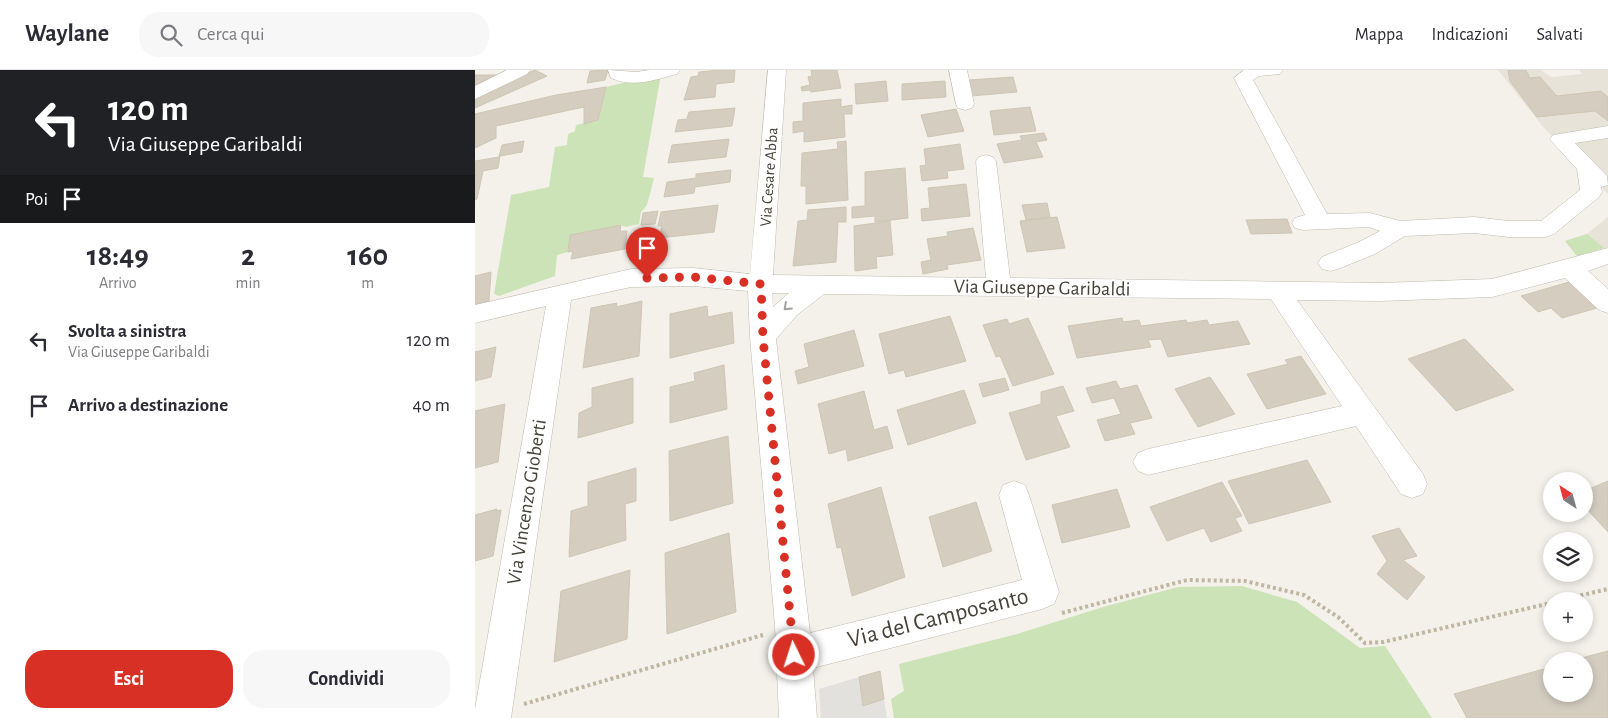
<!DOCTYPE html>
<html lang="it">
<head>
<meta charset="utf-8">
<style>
  :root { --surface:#fff; --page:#f7f7f7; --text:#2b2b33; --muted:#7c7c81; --line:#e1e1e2; --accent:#d93025 }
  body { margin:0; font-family:"Alegreya Sans",sans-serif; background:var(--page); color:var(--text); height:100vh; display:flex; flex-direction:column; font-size:19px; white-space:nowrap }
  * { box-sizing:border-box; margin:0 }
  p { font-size:16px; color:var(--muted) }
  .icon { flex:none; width:28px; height:28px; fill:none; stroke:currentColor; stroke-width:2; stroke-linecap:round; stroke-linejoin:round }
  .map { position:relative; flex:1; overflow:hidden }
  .drawer { display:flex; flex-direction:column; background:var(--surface); width:475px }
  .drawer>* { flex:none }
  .hud { background:#202124; color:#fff; overflow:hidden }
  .needle { width:32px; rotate:324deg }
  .buttons { position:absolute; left:1068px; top:402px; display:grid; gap:10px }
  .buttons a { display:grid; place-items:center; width:50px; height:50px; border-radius:50%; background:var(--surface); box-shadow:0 2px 8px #0003; font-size:25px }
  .pin { position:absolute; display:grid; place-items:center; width:42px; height:42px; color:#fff; margin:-51px -21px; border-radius:50% 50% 50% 0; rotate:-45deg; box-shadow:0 0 5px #0007 }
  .pin .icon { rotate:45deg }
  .me { position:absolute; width:55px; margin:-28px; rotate:356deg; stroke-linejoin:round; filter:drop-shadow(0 0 4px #0008) }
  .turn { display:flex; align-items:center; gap:18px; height:105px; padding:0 25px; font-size:22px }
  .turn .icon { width:65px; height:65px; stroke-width:2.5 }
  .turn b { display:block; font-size:35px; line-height:42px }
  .then { display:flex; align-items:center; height:48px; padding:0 25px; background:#0003; gap:10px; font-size:19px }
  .eta { display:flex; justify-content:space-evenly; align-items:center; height:85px; text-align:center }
  .eta b { font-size:30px; font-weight:700; line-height:35px }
  .cta { display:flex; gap:10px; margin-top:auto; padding:10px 25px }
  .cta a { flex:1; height:58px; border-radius:20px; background:var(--accent); color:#fff; font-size:20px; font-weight:700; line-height:58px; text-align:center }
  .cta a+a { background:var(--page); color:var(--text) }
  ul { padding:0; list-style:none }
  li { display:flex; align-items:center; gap:15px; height:65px; padding:0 25px }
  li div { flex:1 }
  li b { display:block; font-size:19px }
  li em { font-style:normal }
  header { display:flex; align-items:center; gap:30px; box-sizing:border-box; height:70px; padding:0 25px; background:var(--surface); border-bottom:1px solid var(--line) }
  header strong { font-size:24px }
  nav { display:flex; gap:28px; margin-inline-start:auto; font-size:18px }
  .search { width:350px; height:45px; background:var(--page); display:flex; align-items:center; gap:12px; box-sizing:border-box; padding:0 18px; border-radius:20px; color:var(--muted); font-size:19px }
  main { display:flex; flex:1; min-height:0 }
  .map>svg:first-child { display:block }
</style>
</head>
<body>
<header>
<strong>Waylane</strong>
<div class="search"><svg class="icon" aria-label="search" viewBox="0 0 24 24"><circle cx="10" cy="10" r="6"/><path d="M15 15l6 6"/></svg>Cerca qui</div>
<nav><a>Mappa</a><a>Indicazioni</a><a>Salvati</a></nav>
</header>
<main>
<section class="drawer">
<div class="hud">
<div class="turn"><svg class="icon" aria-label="left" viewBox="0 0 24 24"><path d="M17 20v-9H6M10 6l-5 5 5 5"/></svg><div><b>120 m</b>Via Giuseppe Garibaldi</div></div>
<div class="then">Poi<svg class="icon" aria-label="arrive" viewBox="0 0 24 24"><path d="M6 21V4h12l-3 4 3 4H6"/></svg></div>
</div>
<div class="eta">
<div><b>18:49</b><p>Arrivo</p></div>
<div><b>2</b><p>min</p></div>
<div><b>160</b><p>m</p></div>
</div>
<ul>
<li><svg class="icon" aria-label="left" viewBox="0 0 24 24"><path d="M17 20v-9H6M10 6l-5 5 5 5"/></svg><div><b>Svolta a sinistra</b><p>Via Giuseppe Garibaldi</p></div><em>120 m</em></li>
<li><svg class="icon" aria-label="arrive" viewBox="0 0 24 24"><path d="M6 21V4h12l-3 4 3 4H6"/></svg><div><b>Arrivo a destinazione</b></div><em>40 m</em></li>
</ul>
<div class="cta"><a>Esci</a><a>Condividi</a></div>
</section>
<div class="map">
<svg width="1133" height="648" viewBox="0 0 1133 648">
  <rect width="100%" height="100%" fill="#f3f1ea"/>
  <!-- residential -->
  <g fill="#e7e3d8">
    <polygon points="1023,0 1066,0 1076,7 1107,4 1104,0 1133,0 1133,124 1068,57"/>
    <polygon points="1133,147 1133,177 1102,186 1090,171 1112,164"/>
  </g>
  <!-- green -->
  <g fill="#cce3b7">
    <polygon points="186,4 168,107 179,108 172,135 166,142 164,154 150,157 146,155 95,165 93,182 82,185 80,206 24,226 19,224 36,125 74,117 80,77 92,75 93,64 100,61 101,55 123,50 131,17"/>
    <polygon points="1112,164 1129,178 1102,186 1090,171"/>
    <polygon points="767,516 822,532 885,578 910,576 957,648 419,648 416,629 429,621 424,594 542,564 628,537 703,517"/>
  </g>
  <!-- parking -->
  <polygon fill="#e2e1de" points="384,607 388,636 409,629 412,648 346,648 344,619"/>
  <!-- building -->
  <g fill="#d4cdc0" stroke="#cec6b4">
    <polygon points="60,0 72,6 0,38 0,27"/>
    <polygon points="133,0 130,10 112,13 115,1"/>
    <polygon points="244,0 260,0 259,12 241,14 240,27 209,30 216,7 223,6 224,2"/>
    <polygon points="336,0 362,0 366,18 336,22 335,20 327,21 326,17 335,15 333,7 337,6"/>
    <polygon points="1033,0 1051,0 1055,8 1065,7 1082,26 1126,21 1133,27 1133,51 1120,41 1062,47 1035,11"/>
    <polygon points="0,5 27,5 0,19"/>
    <polygon points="538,7 542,22 496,26 494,10"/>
    <polygon points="411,11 413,31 381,34 380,14"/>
    <polygon points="470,11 471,27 427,30 427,14"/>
    <polygon points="131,17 123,50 109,54 109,37 21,56 21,68 0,78 0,44 81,25"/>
    <polygon points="366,29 366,37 377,35 377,44 369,44 370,67 329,72 329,61 318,63 318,52 328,51 328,33"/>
    <polygon points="555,37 561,61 519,65 515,41"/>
    <polygon points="260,38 257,56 200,62 203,50 212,49 214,42"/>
    <polygon points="481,39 489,61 453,67 446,45"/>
    <polygon points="569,63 572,70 561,72 568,87 529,93 522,74 547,70 545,66"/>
    <polygon points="254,69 251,87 193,93 197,75"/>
    <polygon points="49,71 47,82 25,86 23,98 8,101 2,129 0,130 0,91 24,87 27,75"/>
    <polygon points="371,71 373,130 331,134 331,116 326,116 327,83 363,79 362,72"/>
    <polygon points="485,74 489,99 472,101 473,108 447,111 445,96 451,95 449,79"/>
    <polygon points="430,98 433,148 400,152 400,146 377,148 377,137 390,136 390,102"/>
    <polygon points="256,100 255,112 220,117 219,123 189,127 192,112 221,108 221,104"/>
    <polygon points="491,114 495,146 447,151 446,139 455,138 453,118"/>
    <polygon points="572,133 575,147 551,150 547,135"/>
    <polygon points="243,135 239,162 184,168 187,156 183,156 186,142"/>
    <polygon points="371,137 371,152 363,152 361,192 318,196 323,151 332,150 333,140"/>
    <polygon points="183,141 180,154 166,155 168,143"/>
    <polygon points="582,147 590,178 552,182 545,151"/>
    <polygon points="812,149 817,163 776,164 771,150"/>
    <polygon points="415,151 418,185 401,187 402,198 380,201 379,156"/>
    <polygon points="146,155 145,161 152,161 150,179 96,189 98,181 93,182 95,165"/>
    <polygon points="498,158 506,190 472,195 473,199 448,204 446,192 456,190 452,169 473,166 472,162"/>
    <polygon points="16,202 14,231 0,235 0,206"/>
    <polygon points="1094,212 1122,238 1087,248 1076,238 1063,242 1046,226"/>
    <polygon points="167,231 164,286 108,298 116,238 142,233 141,237"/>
    <polygon points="232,236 233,247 257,242 259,273 195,288 195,244"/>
    <polygon points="475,246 491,291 431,307 429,300 414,304 404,264"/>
    <polygon points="553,248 579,304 538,316 525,286 521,287 508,255 532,249 534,254"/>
    <polygon points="647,248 648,252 664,250 666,256 711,250 712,253 732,250 734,255 763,251 775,274 693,287 686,269 673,270 676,277 602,288 593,256"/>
    <polygon points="379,260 389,296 323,314 320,301 334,297 329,274"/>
    <polygon points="990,269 1039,320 981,341 933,289"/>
    <polygon points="21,277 16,307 0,311 0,282"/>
    <polygon points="826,286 851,324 792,339 772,304 813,294 810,290"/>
    <polygon points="249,295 252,339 195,353 195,317 220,311 219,303"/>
    <polygon points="735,307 760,344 723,357 700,319"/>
    <polygon points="158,308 158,353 103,368 104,343 117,337 117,318"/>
    <polygon points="530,308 534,320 508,327 504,314"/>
    <polygon points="641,311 645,319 662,315 677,348 655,353 660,364 630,371 622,350 646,344 639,328 617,333 611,318"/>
    <polygon points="588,316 599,341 581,346 595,377 551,390 534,343 566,334 566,322"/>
    <polygon points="489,320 501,353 433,375 422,340"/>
    <polygon points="389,321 399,360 412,356 418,378 373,391 371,379 354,384 343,334"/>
    <polygon points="30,334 23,392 0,398 0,341"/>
    <polygon points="253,366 258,433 195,451 194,381"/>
    <polygon points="832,390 856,432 774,454 753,411"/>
    <polygon points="161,398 161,431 150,434 151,470 94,487 96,441 113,436 113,412"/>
    <polygon points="1133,411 1133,462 1109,436 1109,421"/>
    <polygon points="747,412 767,446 760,448 767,461 736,472 729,458 692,471 675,437"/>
    <polygon points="406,417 430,507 377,526 366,477 362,478 353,434"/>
    <polygon points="642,419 655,457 587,473 577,435"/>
    <polygon points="501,432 517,481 468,497 454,447"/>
    <polygon points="22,439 21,441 26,440 18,486 0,491 0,445"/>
    <polygon points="924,458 942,486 928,490 950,507 932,530 902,504 912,491 897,466"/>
    <polygon points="254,463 261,542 192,564 190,483"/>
    <polygon points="155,500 152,569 79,592 86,521"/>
    <polygon points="1133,581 1133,648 992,648 979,624 1076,597 1076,624 1109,624 1109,591 1095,591"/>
    <polygon points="405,601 409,629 388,636 384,607"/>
  </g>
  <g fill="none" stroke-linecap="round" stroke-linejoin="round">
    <!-- minor casing -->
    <g stroke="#beb9ad" stroke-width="1">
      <g id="minor">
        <polygon points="32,0 55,0 52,4 0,29 0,16"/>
        <path d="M133,0L161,2L175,0H205L202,4C179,10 159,18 136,8Z"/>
        <path d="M293,0H311L298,205L511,208L501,91L504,87L511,85L518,87L521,91L535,208L905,213L1017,209L1133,178V194L1113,201L1133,219V243L1124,240L1090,208L1017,227L905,231L822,230L948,404L952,414L948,424L937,428L926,424L881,356L673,405L663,401L658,392L663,383L673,379L867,336L796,229L349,224L322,245L301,269L335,563L547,510L524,425L528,415L539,411L550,415L554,425L584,522L579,534L567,539L338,598L342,648H304L300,556L275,267L273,221L218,216L156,217L96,230L36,648H0V639L71,236L0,253V235L156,199L218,198L275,204ZM297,223H314L298,237Z"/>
        <polygon points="474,0 492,0 499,34 497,38 490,40 483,38 481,34"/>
        <polygon points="769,0 808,0 805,4 784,6 778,10 852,144 895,143 925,151 999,147 1034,151 1066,151 1105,120 1102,99 1078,73 1075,69 1078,65 1133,56 1133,68 1100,73 1132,106 1133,115 1126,117 1127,122 1124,127 1079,164 1071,167 1034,167 999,163 930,166 900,184 863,199 855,201 847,199 843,193 847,187 884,172 905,161 894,157 828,160 820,158 817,153 820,148 830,145 759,8"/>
      </g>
    </g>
    <!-- path -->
    <g stroke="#beb6a0" stroke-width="4" stroke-dasharray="3 3" stroke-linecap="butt">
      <polyline points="1082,531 1133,519"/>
      <polyline points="587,543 712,510 770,511 829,525 863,547 890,573 908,572 1076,533"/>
      <polyline points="49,634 288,565"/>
    </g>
    <!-- minor -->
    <use href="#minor" fill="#fff" fill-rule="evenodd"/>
  </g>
  <!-- one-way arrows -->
  <defs><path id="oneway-chevron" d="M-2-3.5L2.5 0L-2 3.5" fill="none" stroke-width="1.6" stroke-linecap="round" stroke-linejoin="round" transform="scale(1.25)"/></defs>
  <use stroke="#a2a09c" href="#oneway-chevron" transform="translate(312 237) rotate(137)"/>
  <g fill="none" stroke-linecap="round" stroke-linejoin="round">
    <!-- route -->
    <polyline stroke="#d93025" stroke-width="9" stroke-dasharray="0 16.2" points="172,208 218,207 286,214 288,268 319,585"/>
  </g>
  <g text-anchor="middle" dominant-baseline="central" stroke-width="4" stroke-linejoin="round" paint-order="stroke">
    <!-- far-street labels -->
    <g font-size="16" fill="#464239" stroke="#fff">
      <text transform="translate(294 107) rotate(-86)">Via Cesare Abba</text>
    </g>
    <!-- street labels -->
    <g font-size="20" fill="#464239" stroke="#fff">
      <text transform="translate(567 218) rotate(1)">Via Giuseppe Garibaldi</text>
      <text transform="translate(52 432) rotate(-81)">Via Vincenzo Gioberti</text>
    </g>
    <!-- near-street labels -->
    <g font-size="24" fill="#464239" stroke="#fff">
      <text transform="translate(463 548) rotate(-14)">Via del Camposanto</text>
    </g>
  </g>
</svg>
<div class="buttons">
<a><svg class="needle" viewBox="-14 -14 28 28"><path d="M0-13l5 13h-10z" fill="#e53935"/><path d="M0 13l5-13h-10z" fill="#7c7c81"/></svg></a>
<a><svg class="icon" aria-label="layers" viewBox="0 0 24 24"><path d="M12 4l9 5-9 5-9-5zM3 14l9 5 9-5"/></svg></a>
<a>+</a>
<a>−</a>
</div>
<div class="pin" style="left:172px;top:208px;background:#d93025"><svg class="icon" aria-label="arrive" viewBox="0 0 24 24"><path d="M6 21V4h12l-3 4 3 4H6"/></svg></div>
<svg class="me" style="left:319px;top:585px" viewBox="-20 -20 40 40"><circle r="17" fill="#d93025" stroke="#fff" stroke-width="3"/><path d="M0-11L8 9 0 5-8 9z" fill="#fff"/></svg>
</div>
</main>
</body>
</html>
